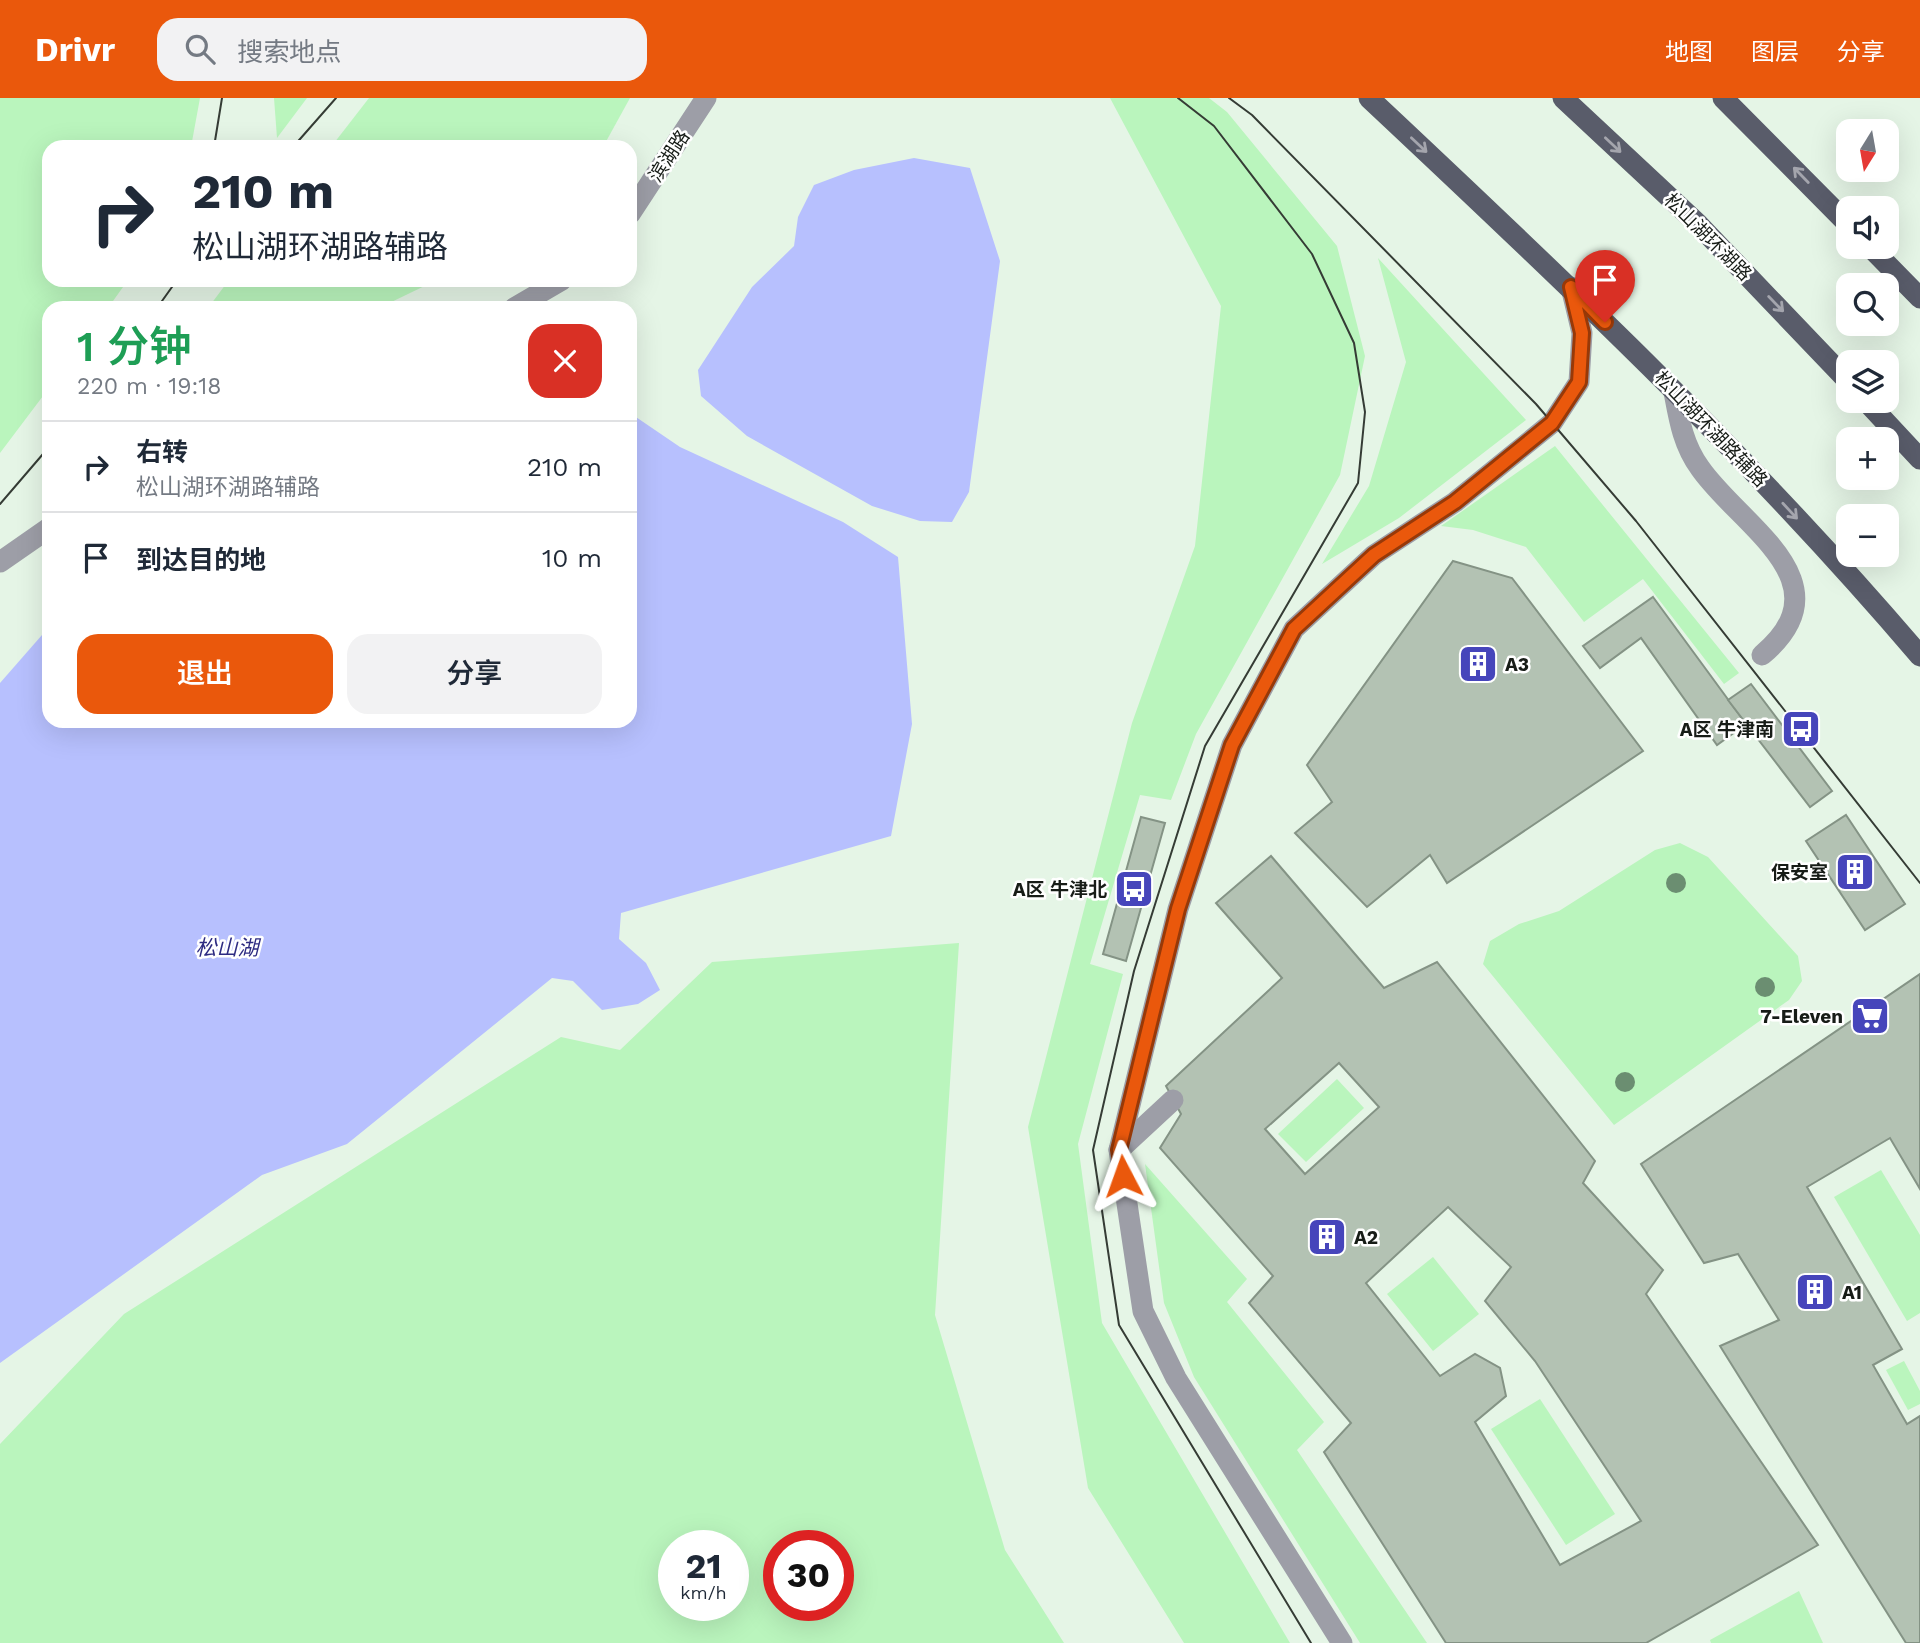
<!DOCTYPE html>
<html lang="zh">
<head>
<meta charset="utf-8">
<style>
  :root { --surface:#fff; --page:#f2f2f3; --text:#1f2937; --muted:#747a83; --line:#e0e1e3; --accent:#ea580c }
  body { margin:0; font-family:"Work Sans","Noto Sans SC",sans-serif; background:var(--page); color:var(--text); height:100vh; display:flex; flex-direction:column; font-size:26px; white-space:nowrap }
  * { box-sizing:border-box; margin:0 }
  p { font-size:23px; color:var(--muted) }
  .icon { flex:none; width:38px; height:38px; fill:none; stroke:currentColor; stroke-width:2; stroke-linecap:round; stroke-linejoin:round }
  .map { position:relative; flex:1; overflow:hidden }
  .drawer { position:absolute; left:42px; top:203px; width:595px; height:427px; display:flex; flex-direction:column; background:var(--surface); border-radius:21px; box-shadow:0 7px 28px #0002 }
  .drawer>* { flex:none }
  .guide { position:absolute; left:42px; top:42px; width:595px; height:147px; border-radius:21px; box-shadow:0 7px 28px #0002; background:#fff; color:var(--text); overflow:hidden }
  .needle { width:46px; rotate:191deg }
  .fabs { position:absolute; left:1836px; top:21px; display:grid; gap:14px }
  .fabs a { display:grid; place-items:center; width:63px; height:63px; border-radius:14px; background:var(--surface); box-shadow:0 7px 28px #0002; font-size:35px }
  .speed { position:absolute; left:658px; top:1432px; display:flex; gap:14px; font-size:35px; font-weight:700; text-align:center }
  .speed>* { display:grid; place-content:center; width:91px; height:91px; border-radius:50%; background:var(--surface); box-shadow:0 7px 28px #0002; line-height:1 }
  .speed small { font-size:18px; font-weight:400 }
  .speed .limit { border:10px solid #d22; background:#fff; color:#111 }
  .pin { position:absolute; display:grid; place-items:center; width:60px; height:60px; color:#fff; margin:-72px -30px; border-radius:50% 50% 50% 0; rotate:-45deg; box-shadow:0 0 7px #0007 }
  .pin .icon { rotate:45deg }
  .me { position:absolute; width:77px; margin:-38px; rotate:356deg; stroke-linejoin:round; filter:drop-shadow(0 0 5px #0008) }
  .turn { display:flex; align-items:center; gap:24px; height:147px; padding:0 35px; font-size:32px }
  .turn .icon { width:91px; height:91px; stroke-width:2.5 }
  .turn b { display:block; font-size:49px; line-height:60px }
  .round { display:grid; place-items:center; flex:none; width:74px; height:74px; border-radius:21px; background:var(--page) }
  .headline { display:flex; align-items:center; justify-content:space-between; height:119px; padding:0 35px }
  h1 { font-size:42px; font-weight:600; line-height:52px; color:#1e9e55 }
  .primary-button { display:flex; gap:14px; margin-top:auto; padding:14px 35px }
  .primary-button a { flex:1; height:80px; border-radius:21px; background:var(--accent); color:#fff; font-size:28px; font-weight:600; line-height:80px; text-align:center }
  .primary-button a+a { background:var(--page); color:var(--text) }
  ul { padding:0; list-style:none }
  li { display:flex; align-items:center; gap:21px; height:91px; padding:0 35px; border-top:2px solid var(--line) }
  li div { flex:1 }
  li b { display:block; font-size:26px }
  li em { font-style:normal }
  header { display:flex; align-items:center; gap:42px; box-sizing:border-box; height:98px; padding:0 35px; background:var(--accent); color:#fff }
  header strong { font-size:33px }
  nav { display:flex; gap:38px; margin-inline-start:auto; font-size:24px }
  .search { width:490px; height:63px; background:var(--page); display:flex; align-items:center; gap:18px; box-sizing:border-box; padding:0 24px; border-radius:21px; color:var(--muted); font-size:26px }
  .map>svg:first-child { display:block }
</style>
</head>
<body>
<header>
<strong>Drivr</strong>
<div class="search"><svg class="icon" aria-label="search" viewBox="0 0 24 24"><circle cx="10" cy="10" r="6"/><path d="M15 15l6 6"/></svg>搜索地点</div>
<nav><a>地图</a><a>图层</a><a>分享</a></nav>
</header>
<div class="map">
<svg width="1920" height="1545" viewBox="0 0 1920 1545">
  <rect width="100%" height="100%" fill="#e5f5e6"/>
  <!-- green -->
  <g fill="#baf5bd" fill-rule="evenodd">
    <polygon points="0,0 200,0 191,49 49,49 49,182 128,182 108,210 49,210 49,290 0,355"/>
    <polygon points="274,0 307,0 277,40"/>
    <polygon points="369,0 630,0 603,49 331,49"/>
    <polygon points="1110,0 1209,0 1227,14 1337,148 1365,258 1340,377 1196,636 1171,702 1140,697 1090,866 1123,876 1078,1046 1102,1225 1290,1545 1184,1545 1088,1390 1028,1029 1132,625 1195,448 1221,208"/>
    <polygon points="1378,160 1526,322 1399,420 1322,466 1369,388 1406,264"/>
    <polygon points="229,182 437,182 379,210 208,210"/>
    <polygon points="1555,348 1739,575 1724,586 1643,481 1584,524 1526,449 1473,432 1441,428"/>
    <polygon points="1680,745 1708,759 1798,858 1802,883 1789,902 1614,1027 1483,866 1490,843 1519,826 1559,813 1655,752"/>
    <path d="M959,845L935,1217L1005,1452L1064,1545H0V1346L124,1216L561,939L620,952L712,864ZM733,1447V1507H674V1447ZM779,1447H838V1507H779Z"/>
    <polygon points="1337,981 1364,1010 1306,1064 1278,1036"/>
    <polygon points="1145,1066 1247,1181 1227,1204 1324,1324 1297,1352 1427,1545 1360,1545 1194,1279 1164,1205"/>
    <polygon points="1881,1072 1920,1137 1920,1215 1907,1223 1834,1099"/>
    <polygon points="1433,1159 1479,1216 1433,1253 1387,1196"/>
    <polygon points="1904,1263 1920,1293 1920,1306 1908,1312 1886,1272"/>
    <polygon points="1540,1301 1615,1416 1566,1447 1491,1331"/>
    <polygon points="1799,1493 1823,1545 1711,1545 1710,1542"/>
  </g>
  <!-- water -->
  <g fill="#b7c0fe">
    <polygon points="914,60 970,70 1000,163 969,394 952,424 920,423 872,408 747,338 701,298 698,272 752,189 794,148 798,119 814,87 854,72"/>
    <polygon points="630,315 680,349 843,424 898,459 912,626 891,738 621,815 619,841 646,865 660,892 638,906 602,912 573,883 552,880 347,1046 262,1077 0,1265 0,585 49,529 49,623 630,623"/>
  </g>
  <!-- building -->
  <g fill="#b3c2b3" stroke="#849385" stroke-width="2" fill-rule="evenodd">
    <polygon points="1453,463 1512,480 1643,653 1447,785 1430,757 1367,809 1295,735 1332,704 1307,667"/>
    <polygon points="1653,499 1746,626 1717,647 1641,540 1600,570 1583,548"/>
    <polygon points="1751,586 1832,693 1810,709 1728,602"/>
    <polygon points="1846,717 1905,806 1865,832 1806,743"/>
    <polygon points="1141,719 1165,725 1126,863 1103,856"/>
    <path d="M1271,758L1384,890L1437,864L1595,1063L1583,1085L1663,1172L1646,1196L1818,1447L1646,1545H1446L1324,1354L1351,1325L1249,1205L1273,1178L1160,1050L1181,1016L1166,988L1282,880L1216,805ZM1339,965L1379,1009L1305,1076L1265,1031ZM1448,1109L1511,1169L1485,1203L1535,1263L1641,1423L1560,1467L1475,1324L1506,1298L1500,1270L1475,1256L1440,1278L1366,1185Z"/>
    <polygon points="1920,876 1920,1091 1890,1040 1807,1089 1902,1251 1873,1267 1907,1326 1920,1318 1920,1545 1906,1545 1720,1248 1779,1222 1738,1156 1704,1165 1641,1066"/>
  </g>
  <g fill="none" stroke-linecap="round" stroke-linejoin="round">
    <!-- minor -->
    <g stroke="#9d9ea7" stroke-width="21">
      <polyline points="630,116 706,0"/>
      <polyline points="514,210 562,182"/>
      <path d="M1674,294C1679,321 1683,347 1700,370C1740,428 1849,484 1762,557"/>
      <polyline points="0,464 49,430"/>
      <polyline points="1119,1052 1173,1002"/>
      <polyline points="1342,1545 1176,1280 1143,1213 1119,1052 1178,811 1232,647 1294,531 1374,457 1455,404 1552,325 1579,284 1582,235 1571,189"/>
    </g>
    <!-- major -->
    <g stroke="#595c6a" stroke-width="21">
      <path d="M1369,0C1560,179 1750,358 1920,558"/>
      <polyline points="1563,0 1698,126 1848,283"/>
      <polyline points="1723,0 1848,126"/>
      <polyline points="1870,149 1920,200"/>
      <polyline points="1866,303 1920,361"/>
    </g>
    <!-- tram -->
    <g stroke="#353c35" stroke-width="2">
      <polyline points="1178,0 1214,28 1312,156 1354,245 1365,314 1358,385 1205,648 1134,873 1093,1052 1119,1227 1311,1545"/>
      <polyline points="1229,0 1252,17 1536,306 1636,423 1920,785"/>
      <polyline points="214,49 222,0"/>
      <polyline points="293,49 336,0"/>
      <polyline points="157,210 177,182"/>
      <polyline points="0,406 49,349"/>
    </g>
  </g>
  <!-- trees -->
  <g fill="#6b8e71">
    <circle cx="1676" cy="785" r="10"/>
    <circle cx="1765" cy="889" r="10"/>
    <circle cx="1625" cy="984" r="10"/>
  </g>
  <!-- one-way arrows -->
  <defs><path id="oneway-shaft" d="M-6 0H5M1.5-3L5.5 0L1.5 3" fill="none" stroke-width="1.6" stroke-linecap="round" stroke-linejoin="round" transform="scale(1.75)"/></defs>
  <g stroke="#a4a5ad">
    <use href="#oneway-shaft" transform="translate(1419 47) rotate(43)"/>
    <use href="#oneway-shaft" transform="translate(1613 47) rotate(43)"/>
    <use href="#oneway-shaft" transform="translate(1801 77) rotate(-134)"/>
    <use href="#oneway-shaft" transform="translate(1776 206) rotate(46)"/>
    <use href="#oneway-shaft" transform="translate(1790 413) rotate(47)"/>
  </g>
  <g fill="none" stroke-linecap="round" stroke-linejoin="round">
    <!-- route casing -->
    <g stroke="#983908" stroke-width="18">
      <polyline id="route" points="1123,1078 1119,1052 1178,811 1232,647 1294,531 1374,457 1455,404 1552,325 1579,284 1582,235 1571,189 1605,224"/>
    </g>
    <!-- route -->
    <use href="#route" stroke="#ea580c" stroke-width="12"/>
  </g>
  <!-- icons -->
  <defs>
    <g id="building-square" transform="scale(2.0125)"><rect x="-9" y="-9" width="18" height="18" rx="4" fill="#4645bb" stroke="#fff"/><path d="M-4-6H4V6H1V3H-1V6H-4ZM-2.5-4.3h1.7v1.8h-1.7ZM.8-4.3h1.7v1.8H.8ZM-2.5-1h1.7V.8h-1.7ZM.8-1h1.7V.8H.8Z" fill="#fff"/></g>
    <g id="bus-square" transform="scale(2.0125)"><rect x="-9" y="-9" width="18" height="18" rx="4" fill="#4645bb" stroke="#fff"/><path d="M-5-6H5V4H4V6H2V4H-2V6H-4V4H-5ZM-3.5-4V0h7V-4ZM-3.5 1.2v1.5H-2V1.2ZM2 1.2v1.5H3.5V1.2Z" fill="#fff"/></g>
    <g id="supermarket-square" transform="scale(2.0125)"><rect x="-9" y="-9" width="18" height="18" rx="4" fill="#4645bb" stroke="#fff"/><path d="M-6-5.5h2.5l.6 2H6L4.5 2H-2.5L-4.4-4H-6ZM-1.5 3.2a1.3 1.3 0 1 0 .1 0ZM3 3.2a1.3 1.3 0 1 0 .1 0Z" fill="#fff"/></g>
  </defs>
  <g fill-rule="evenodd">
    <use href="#building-square" x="1478" y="566"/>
    <use href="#bus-square" x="1801" y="631"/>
    <use href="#building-square" x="1855" y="774"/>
    <use href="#bus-square" x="1134" y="791"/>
    <use href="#supermarket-square" x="1870" y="918"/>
    <use href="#building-square" x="1327" y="1139"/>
    <use href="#building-square" x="1815" y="1194"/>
  </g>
  <g text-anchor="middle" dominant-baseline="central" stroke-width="5" stroke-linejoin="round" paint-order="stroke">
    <!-- street labels -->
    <g font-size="19" fill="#171c17" stroke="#fff">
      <text transform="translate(669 58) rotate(-57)">滨湖路</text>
      <text transform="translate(1708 139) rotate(45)">松山湖环湖路</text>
      <text transform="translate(1711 331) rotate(46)">松山湖环湖路辅路</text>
    </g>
    <!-- poi labels -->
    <g font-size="19" font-weight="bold" fill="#171c17" stroke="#fff" text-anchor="end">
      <text x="1505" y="566" text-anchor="start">A3</text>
      <text x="1774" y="631">A区 牛津南</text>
      <text x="1828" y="774">保安室</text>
      <text x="1107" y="791">A区 牛津北</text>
      <text x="1843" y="918">7-Eleven</text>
      <text x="1354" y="1139" text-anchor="start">A2</text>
      <text x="1842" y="1194" text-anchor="start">A1</text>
    </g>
    <!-- water labels -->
    <g font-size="21" font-style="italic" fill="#2e2c82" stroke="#fff">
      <text x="227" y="849">松山湖</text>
    </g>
  </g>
</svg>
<div class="fabs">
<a><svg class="needle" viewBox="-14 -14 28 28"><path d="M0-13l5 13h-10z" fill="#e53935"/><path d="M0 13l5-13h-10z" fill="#747a83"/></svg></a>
<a><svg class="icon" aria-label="sound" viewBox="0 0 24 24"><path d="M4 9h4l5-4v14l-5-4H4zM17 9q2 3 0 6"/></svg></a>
<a><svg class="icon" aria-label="search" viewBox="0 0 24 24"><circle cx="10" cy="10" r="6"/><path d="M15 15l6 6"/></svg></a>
<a><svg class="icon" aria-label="layers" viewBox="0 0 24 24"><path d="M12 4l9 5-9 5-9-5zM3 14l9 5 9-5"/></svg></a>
<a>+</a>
<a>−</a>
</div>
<div class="speed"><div>21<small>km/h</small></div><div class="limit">30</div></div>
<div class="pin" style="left:1605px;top:224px;background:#d93025"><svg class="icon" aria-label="arrive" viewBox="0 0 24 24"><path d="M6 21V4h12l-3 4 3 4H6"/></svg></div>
<svg class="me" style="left:1123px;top:1078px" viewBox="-20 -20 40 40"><path d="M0-17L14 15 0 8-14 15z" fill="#ea580c" stroke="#fff" stroke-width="4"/></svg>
<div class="guide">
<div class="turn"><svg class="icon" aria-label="right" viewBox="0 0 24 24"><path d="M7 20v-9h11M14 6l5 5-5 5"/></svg><div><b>210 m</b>松山湖环湖路辅路</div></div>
</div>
<section class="drawer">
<div class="headline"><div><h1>1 分钟</h1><p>220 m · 19:18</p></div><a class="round" style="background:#d93025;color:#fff"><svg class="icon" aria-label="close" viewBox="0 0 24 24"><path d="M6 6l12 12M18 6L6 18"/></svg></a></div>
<ul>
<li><svg class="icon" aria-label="right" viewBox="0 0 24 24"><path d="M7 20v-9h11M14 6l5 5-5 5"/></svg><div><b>右转</b><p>松山湖环湖路辅路</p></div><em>210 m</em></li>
<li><svg class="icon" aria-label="arrive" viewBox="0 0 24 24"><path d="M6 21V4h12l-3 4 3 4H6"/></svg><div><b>到达目的地</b></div><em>10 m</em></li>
</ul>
<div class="primary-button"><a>退出</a><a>分享</a></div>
</section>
</div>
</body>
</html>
